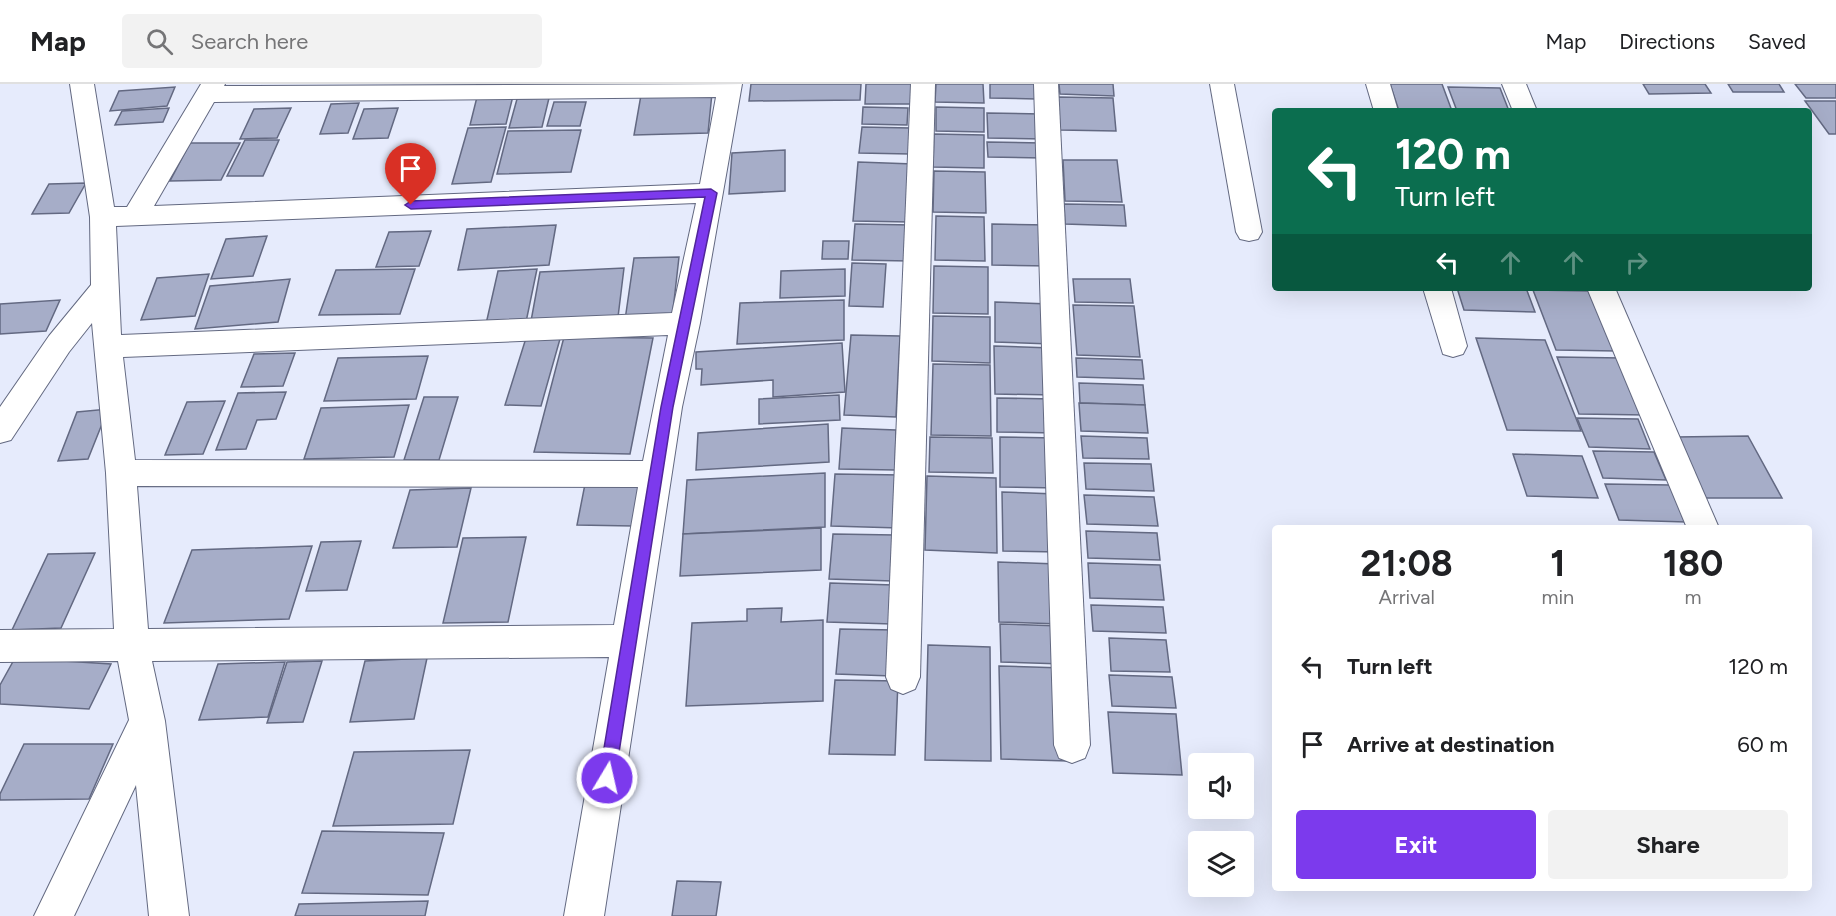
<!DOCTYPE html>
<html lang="en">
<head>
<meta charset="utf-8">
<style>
  :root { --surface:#fff; --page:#f2f2f2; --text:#202124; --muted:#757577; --line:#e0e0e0; --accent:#7c3aed }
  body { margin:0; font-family:Figtree,sans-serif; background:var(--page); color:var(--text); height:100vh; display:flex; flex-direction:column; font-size:22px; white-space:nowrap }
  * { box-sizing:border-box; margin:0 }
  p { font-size:20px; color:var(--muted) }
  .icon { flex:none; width:33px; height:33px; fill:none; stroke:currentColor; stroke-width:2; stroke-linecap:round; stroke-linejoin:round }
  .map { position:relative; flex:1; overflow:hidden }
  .side { position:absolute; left:1272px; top:441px; width:540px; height:366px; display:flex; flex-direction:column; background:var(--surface); border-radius:6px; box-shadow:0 6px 24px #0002 }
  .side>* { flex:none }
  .hud { position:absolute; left:1272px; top:24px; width:540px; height:183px; border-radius:6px; box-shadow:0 6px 24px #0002; background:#0b6e4f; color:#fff; overflow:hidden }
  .buttons { position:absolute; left:1188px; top:669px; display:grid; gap:12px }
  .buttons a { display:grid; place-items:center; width:66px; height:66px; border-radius:6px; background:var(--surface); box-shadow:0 6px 24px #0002; font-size:30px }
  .pin { position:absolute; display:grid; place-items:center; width:51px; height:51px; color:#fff; margin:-62px -26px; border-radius:50% 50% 50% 0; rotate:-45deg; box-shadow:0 0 6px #0007 }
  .pin .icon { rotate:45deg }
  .me { position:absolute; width:66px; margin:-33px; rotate:9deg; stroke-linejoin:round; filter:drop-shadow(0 0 4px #0008) }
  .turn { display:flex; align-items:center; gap:21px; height:126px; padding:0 24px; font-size:27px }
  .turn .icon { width:78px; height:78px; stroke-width:2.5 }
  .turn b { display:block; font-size:42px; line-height:51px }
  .lanes { display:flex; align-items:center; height:57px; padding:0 24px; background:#0003; justify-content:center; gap:30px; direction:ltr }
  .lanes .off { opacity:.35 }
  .eta { display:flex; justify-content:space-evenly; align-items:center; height:102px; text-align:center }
  .eta b { font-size:36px; font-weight:700; line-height:42px }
  .action { display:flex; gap:12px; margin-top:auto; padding:12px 24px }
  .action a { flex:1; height:69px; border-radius:6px; background:var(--accent); color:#fff; font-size:24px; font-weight:700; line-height:69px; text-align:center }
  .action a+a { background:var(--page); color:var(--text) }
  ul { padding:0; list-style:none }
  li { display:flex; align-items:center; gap:18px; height:78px; padding:0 24px }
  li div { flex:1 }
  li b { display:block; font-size:22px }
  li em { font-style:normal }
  header { display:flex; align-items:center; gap:36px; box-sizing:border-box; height:84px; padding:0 30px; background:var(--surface); border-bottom:2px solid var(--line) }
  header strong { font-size:28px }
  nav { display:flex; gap:33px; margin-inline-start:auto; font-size:21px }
  .search { width:420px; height:54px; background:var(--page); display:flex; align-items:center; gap:15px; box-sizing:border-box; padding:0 21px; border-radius:6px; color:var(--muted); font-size:22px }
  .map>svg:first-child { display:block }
</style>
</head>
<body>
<header>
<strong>Map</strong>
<div class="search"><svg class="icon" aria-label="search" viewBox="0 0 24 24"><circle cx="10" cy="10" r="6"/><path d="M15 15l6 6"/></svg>Search here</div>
<nav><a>Map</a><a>Directions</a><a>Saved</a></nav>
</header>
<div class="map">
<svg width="1836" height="832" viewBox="0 0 1836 832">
  <rect width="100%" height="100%" fill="#e6ebfc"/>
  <!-- building -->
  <g fill="#a6adc8" stroke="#636982" stroke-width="1.5">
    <polygon points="751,0 861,0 860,16 749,17"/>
    <polygon points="866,0 912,0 911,20 865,20"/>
    <polygon points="936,0 983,0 984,19 935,18"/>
    <polygon points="990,0 1036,0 1036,15 990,14"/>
    <polygon points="1059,0 1113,0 1114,12 1060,10"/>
    <polygon points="1390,0 1442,0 1452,27 1399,27"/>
    <polygon points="1643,0 1705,0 1711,9 1649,10"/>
    <polygon points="1728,0 1779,0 1784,8 1733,8"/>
    <polygon points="1795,0 1836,0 1836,14 1806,14"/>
    <polygon points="175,3 167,22 110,27 119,7"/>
    <polygon points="1448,3 1500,4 1509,27 1457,27"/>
    <polygon points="712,9 708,49 634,51 641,11"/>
    <polygon points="513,12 506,40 470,41 477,13"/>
    <polygon points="1058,13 1113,14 1116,47 1060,46"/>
    <polygon points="549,14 542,43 509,44 517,15"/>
    <polygon points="1805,17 1836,17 1836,50 1829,50"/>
    <polygon points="554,18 586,18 580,42 547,42"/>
    <polygon points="359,19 348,49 320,50 331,20"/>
    <polygon points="863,23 908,24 907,41 862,40"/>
    <polygon points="936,23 984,24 984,48 936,47"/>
    <polygon points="169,24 163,38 115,41 122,27"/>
    <polygon points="291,24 277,54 240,55 254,25"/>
    <polygon points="398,24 388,54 353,55 364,25"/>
    <polygon points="987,29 1042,30 1043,55 988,54"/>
    <polygon points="506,43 491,98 452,100 468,44"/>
    <polygon points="862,43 910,44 910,70 859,69"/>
    <polygon points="581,46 571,88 497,90 508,47"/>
    <polygon points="934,50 984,51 984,84 933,83"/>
    <polygon points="245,56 279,56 263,92 227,92"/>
    <polygon points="987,58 1042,59 1043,74 988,73"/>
    <polygon points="190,59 240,59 221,96 170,97"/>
    <polygon points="785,66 785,107 729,110 732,69"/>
    <polygon points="1063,76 1117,76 1122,118 1065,117"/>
    <polygon points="858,78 913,80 910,138 853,137"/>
    <polygon points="934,87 985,88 986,129 933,128"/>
    <polygon points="86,99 69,129 32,130 49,100"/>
    <polygon points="1064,120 1124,121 1126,142 1065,140"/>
    <polygon points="936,132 984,133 985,177 935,176"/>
    <polygon points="855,140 912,141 910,177 852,176"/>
    <polygon points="992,140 1048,141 1050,182 992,181"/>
    <polygon points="556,141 549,181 458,186 467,145"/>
    <polygon points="431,147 419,182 376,183 389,148"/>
    <polygon points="267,152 253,192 211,195 226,155"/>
    <polygon points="823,157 849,157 848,175 822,175"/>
    <polygon points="679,173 672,235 625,236 634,174"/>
    <polygon points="852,179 886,180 883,223 849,222"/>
    <polygon points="934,182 988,183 988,230 933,229"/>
    <polygon points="624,184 618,233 531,237 540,188"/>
    <polygon points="415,185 400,230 319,231 336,186"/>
    <polygon points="537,185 526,238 486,240 498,187"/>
    <polygon points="845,185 845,212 780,214 781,187"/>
    <polygon points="209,190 195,232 141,236 157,194"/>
    <polygon points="290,195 278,238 195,245 210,202"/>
    <polygon points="1073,195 1130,195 1133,219 1075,218"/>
    <polygon points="1457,204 1526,204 1535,228 1464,226"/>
    <polygon points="1533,206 1590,207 1616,267 1556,266"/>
    <polygon points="60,216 46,247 0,250 0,220"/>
    <polygon points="844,216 844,256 737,260 740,219"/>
    <polygon points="995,218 1049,220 1051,260 995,258"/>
    <polygon points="1073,221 1134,222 1140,273 1077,271"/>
    <polygon points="933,232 990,233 990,279 932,277"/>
    <polygon points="851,251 900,252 896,333 844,331"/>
    <polygon points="564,253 653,254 630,370 534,368"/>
    <polygon points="526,254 560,255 541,322 505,321"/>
    <polygon points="1476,254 1545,256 1581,347 1507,346"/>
    <polygon points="842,259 845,308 773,313 773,296 701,301 702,285 696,285 696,268"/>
    <polygon points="994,262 1052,264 1055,311 995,310"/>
    <polygon points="295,269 283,302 241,303 254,270"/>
    <polygon points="428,272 416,315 324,317 338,274"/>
    <polygon points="1557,273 1622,274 1647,331 1579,330"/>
    <polygon points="1076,274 1142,276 1144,295 1077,293"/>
    <polygon points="933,280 990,281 991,352 931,351"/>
    <polygon points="1079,299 1143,301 1145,321 1080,319"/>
    <polygon points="286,308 276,335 257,336 246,365 216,366 238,309"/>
    <polygon points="839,311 840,336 759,340 759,315"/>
    <polygon points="424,313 458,313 439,376 404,376"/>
    <polygon points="997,314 1053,315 1056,349 997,348"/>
    <polygon points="225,317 203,370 165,371 187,318"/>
    <polygon points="1079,319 1145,321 1148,349 1081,347"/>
    <polygon points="409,321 394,373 304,375 321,324"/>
    <polygon points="108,325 88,375 58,377 77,328"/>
    <polygon points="1577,334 1638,335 1650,365 1589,363"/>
    <polygon points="828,340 829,378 696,386 698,349"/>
    <polygon points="842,344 896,346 895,386 839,385"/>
    <polygon points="1081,352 1147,354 1149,375 1083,374"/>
    <polygon points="1748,352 1782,414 1706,414 1676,353"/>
    <polygon points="930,353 992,354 993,389 929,388"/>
    <polygon points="1000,353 1055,354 1058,404 1000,403"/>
    <polygon points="1593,367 1654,368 1666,396 1603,394"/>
    <polygon points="1513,370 1582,372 1598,414 1527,412"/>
    <polygon points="1084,379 1151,380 1154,407 1086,405"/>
    <polygon points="825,389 825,443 683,450 687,396"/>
    <polygon points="835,390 902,391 899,444 831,442"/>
    <polygon points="927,392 996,394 997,469 925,466"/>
    <polygon points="586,395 641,395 633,442 577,441"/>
    <polygon points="1605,400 1670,401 1686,438 1619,436"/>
    <polygon points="471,404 457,463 393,464 410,406"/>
    <polygon points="1002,408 1056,410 1059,468 1003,467"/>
    <polygon points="1084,411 1154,413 1158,442 1087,440"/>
    <polygon points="821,444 821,486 680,492 683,450"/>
    <polygon points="1086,447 1157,449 1160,476 1088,474"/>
    <polygon points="833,450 895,451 893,497 829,495"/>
    <polygon points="526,453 508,538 443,539 463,454"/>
    <polygon points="361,457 347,506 306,507 321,458"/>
    <polygon points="312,462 289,535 164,539 192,466"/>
    <polygon points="95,469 61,544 12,546 48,470"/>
    <polygon points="998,478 1057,480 1060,540 999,538"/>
    <polygon points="1088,479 1160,481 1164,516 1090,514"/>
    <polygon points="830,499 893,501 892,540 827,538"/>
    <polygon points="1091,521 1163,523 1166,549 1093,547"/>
    <polygon points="782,524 781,538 823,536 823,617 686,622 692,539 747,537 747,525"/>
    <polygon points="1000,540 1061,542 1063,580 1001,578"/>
    <polygon points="840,545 894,546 892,592 836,590"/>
    <polygon points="1109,554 1166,556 1170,588 1111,587"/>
    <polygon points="928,561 990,563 991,677 925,676"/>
    <polygon points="15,574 111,580 89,625 0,620 0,601"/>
    <polygon points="427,574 414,635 350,638 365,577"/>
    <polygon points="322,577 303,638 267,639 287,578"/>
    <polygon points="285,578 268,633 199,636 218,580"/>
    <polygon points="999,582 1063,584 1068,677 1001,675"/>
    <polygon points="1109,591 1172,593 1176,624 1112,622"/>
    <polygon points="835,596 898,597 895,671 829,670"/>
    <polygon points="1108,628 1176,630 1182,691 1113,689"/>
    <polygon points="24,660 113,660 89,715 0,716 0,710"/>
    <polygon points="470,666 453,740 333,742 354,668"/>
    <polygon points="322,747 444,749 428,811 302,809"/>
    <polygon points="677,797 721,798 716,832 672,832"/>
    <polygon points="428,817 425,832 295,832 299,820"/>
  </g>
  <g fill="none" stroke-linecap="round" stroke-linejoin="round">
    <!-- street casing -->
    <g stroke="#636981" stroke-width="2">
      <g id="street">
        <path d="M70,0H94L114,123H127L201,0H225L224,2L742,0L700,239L682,323L604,832H564L609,573L152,577L165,637L189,832H149L136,701L74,832H34L129,636L118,577L0,578V546L114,545L106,389L92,239L69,268L11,356L0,359V323L49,252L91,201L90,133ZM716,13L700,100L154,122L214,18ZM696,119L672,229L121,251L116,142ZM668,251L643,377L135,376L123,273ZM137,402L638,403L614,541L148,545Z"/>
        <polygon points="911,0 935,0 920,593 915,605 903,610 891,605 886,593"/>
        <polygon points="1034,0 1058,0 1090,661 1085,674 1072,679 1059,674 1054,661"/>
        <polygon points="1210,0 1234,0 1262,148 1258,155 1249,157 1240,155 1236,148"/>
        <polygon points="1366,0 1390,0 1398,27 1374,27"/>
        <polygon points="1502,0 1526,0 1537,27 1513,27"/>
        <polygon points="1423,204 1451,204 1467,262 1463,270 1453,273 1443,270"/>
        <polygon points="1587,204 1615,204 1719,444 1687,444"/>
      </g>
    </g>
    <!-- street -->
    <use href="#street" fill="#fff" fill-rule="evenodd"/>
  </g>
  <!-- route -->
  <polygon fill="#7c3aed" stroke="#51269a" stroke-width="1.5" points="711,105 717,109 673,323 615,694 613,700 607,702 601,700 599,694 661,323 705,113 411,125 405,121 411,117"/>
</svg>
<div class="buttons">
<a><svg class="icon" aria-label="sound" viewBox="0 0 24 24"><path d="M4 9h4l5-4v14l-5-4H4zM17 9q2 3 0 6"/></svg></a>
<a><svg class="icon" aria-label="layers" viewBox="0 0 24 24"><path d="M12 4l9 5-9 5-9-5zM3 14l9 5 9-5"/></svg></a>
</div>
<div class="pin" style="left:411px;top:121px;background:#d93025"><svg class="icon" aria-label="arrive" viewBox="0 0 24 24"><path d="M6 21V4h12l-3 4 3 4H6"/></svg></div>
<svg class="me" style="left:607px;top:694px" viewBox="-20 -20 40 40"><circle r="17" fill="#7c3aed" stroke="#fff" stroke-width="3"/><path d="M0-11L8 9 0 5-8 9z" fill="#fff"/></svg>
<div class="hud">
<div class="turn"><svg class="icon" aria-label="left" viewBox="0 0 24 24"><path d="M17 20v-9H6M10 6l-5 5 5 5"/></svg><div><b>120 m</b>Turn left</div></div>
<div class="lanes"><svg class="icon" aria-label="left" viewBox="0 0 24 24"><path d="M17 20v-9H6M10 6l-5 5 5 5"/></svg><svg class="icon off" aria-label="ahead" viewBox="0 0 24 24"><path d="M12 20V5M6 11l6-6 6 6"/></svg><svg class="icon off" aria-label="ahead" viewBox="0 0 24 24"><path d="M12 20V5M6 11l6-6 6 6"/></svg><svg class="icon off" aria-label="right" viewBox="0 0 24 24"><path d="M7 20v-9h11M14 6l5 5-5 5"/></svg></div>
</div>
<section class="side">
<div class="eta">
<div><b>21:08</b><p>Arrival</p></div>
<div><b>1</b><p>min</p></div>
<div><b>180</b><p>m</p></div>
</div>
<ul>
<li><svg class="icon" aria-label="left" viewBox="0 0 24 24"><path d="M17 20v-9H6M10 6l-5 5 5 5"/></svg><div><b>Turn left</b></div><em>120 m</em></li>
<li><svg class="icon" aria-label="arrive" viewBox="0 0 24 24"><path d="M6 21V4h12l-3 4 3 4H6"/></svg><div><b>Arrive at destination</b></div><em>60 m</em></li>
</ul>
<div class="action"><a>Exit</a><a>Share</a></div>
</section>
</div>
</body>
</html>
